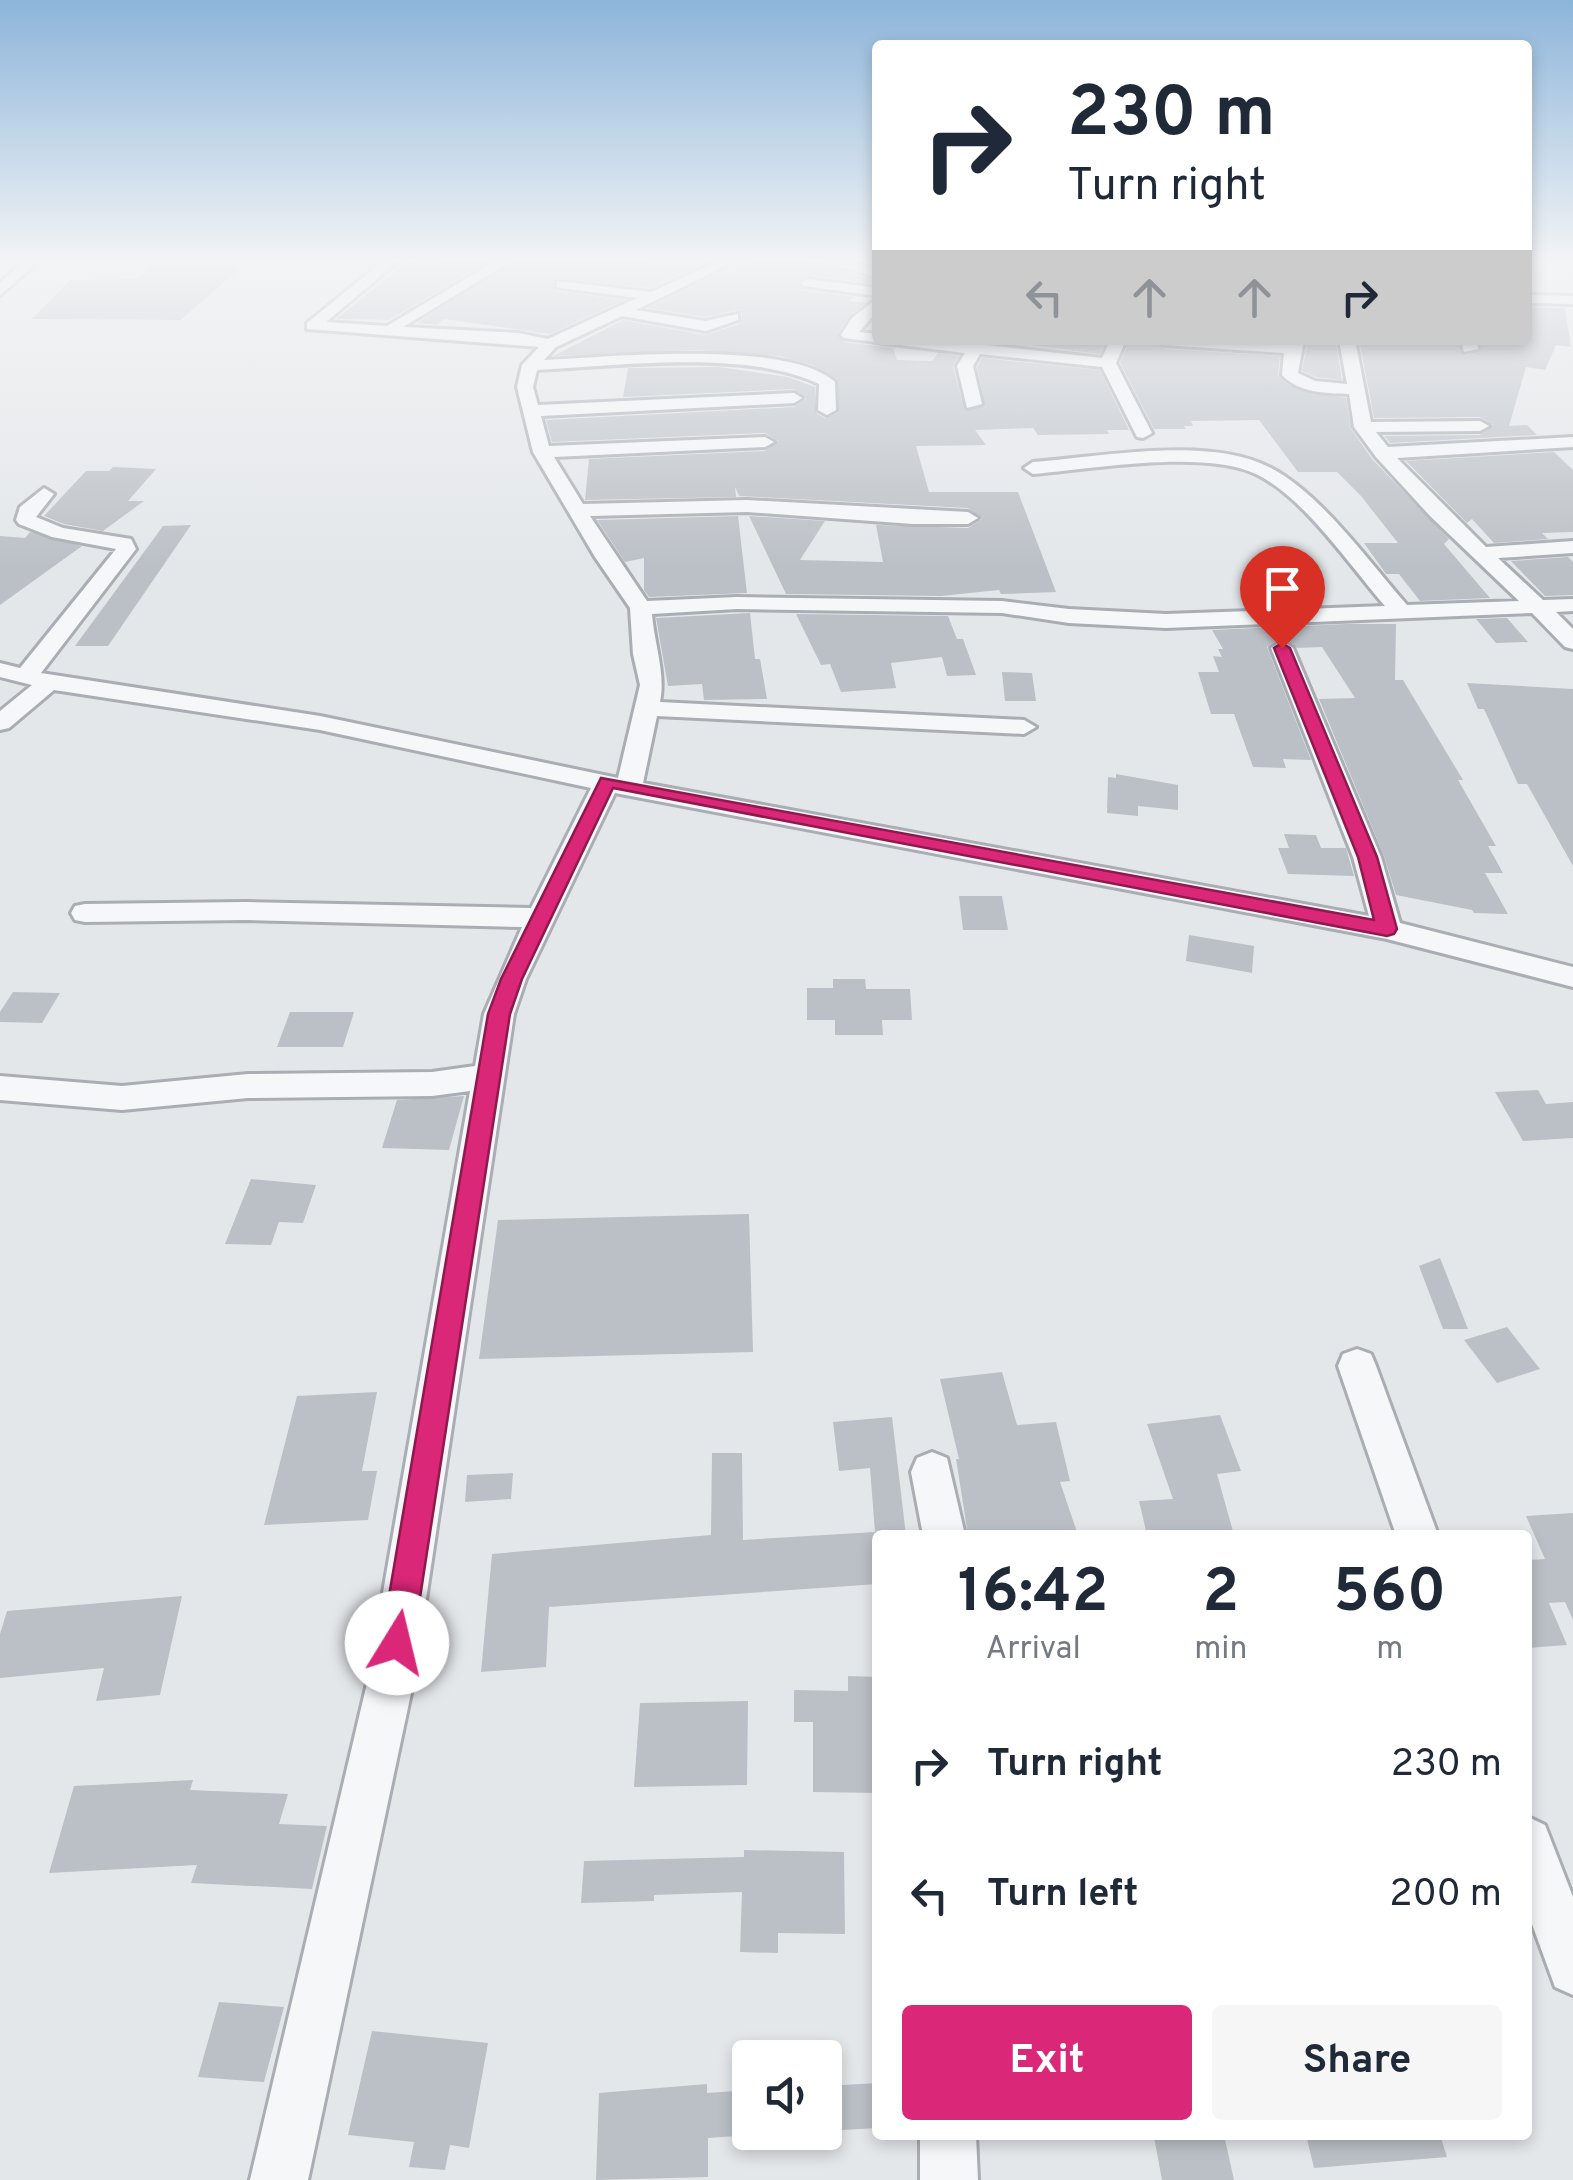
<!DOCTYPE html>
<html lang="en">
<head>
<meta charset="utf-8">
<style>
  :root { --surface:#fff; --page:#f6f6f7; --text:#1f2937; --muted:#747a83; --accent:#db2777 }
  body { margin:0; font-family:Overpass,sans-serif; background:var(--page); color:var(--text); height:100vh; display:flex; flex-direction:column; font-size:38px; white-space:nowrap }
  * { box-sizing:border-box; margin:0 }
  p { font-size:32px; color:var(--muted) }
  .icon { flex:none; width:55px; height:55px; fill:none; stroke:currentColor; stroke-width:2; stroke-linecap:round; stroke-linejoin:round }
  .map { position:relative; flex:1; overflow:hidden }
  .side { position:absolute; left:872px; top:1530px; width:660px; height:610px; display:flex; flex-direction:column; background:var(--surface); border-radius:10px; box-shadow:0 5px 15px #0003 }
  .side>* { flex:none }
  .top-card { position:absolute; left:872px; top:40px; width:660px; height:305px; border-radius:10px; box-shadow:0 5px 15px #0003; background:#fff; color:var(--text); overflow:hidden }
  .controls { position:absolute; left:732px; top:2040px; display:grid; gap:20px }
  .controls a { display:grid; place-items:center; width:110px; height:110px; border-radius:10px; background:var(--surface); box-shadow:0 5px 15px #0003; font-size:50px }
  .pin { position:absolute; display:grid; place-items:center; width:85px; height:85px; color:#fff; margin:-102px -42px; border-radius:50% 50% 50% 0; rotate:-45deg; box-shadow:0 0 10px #0007 }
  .pin .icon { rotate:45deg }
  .me { position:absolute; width:110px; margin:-55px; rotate:9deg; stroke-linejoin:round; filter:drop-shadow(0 0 8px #0008) }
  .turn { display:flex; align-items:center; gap:35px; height:210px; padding:0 30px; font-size:45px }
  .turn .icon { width:130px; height:130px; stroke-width:2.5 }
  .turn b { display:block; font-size:70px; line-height:85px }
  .lanes { display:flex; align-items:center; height:95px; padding:0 30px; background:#0003; justify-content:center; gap:50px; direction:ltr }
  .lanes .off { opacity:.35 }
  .eta { display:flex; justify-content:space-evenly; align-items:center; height:170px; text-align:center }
  .eta b { font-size:60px; font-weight:700; line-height:70px }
  .button { display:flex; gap:20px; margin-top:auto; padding:20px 30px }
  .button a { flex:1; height:115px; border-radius:10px; background:var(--accent); color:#fff; font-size:40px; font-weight:700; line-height:115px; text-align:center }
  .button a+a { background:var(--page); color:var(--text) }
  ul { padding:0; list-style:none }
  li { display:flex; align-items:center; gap:30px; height:130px; padding:0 30px }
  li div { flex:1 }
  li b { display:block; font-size:38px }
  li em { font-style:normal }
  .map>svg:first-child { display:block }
</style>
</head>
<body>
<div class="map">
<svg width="1573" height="2180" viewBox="0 0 1573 2180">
  <rect width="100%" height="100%" fill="#e4e7ea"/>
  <!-- building -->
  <g fill="#bbc0c6">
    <polygon points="407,262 434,265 434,262 487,262 389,320 336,319"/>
    <polygon points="513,262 645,262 694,268 650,288 554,278 556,291 624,300 550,334 444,319 438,325 417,323"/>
    <polygon points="750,262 811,262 873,280 869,283 872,283 808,275 797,282 802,290 854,297 849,301 866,303 850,315 838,333 844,342 893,348 897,360 932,361 938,353 959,356 953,367 965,411 985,406 977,367 982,358 1100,370 1129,430 1107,430 1109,434 1038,435 1033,428 975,430 986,445 916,446 929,492 1018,492 1056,592 1001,594 999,590 941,596 786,594 749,516 825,521 800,560 883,562 876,525 968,528 982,519 968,508 739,496 735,487 736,497 585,500 589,459 765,451 778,441 765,433 552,442 546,420 794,407 806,399 794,389 623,397 628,368 719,367 788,377 815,387 816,413 825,418 838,413 837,379 812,365 779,356 696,350 553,356 623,320 705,335 739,324 742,314 737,310 705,317 648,308 722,272 732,273"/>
    <polygon points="152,264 241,267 181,320 32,319 70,280 137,279"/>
    <polygon points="1528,307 1565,308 1571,347 1556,345 1545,370 1526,367 1509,426 1527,425 1537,435 1390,443 1384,436 1480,435 1493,425 1480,417 1374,418 1359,340 1458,344 1465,356 1481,351 1481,340 1528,340"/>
    <polygon points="993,340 1106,340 1100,354"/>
    <polygon points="1130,340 1152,340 1164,349 1280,356 1278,375 1287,384 1312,394 1346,398 1351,429 1373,460 1449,539 1444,544 1490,598 1420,601 1399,574 1386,574 1364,543 1398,543 1361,496 1337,472 1298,472 1259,420 1191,421 1193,426 1184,426 1186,429 1154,429 1120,363"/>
    <polygon points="1308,341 1336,344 1342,380 1316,377 1302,371"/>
    <polygon points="1554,452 1573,470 1573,532 1542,533 1548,539 1494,543 1472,519 1467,523 1406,461"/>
    <polygon points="113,467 156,469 128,501 144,501 103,531 64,524 44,516 86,471 109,471"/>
    <polygon points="738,516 747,593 649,597 644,590 644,558 625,562 597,520"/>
    <polygon points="191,525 108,646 75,646 163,526"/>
    <polygon points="30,532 82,546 0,605 0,536 25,538"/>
    <polygon points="1568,557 1573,562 1573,595 1545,596 1511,561"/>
    <polygon points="750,613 755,659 760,659 767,699 704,700 702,684 668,686 656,618"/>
    <polygon points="796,614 948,616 957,639 963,639 976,675 947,676 942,657 891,663 896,688 841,692 830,664 821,665"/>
    <polygon points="1507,618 1528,642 1496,643 1476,619"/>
    <polygon points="1347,624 1396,624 1395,680 1403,680 1463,780 1458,780 1496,846 1488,846 1503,873 1485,873 1508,914 1474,913 1472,910 1396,895 1384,856 1319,699 1355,698 1322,647 1297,648 1280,638 1267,647 1311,760 1283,759 1286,768 1253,767 1234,714 1211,714 1198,672 1219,672 1213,656 1222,657 1218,649 1223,649 1212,630"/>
    <polygon points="1002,672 1032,673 1036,701 1005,701"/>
    <polygon points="1467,683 1573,689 1573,866 1527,784 1518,784 1484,709 1478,709"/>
    <polygon points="1116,774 1178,785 1178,810 1138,806 1138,816 1107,813 1108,777 1116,778"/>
    <polygon points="1284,834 1316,835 1321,848 1346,848 1354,876 1288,874 1278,848 1289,848"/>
    <polygon points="959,896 1002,896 1008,930 963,930"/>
    <polygon points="1189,935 1254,946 1252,973 1186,961"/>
    <polygon points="833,979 865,979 866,989 910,989 912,1020 882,1020 883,1035 835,1035 835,1020 807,1020 807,988 833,988"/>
    <polygon points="13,992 60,993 42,1023 0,1022 0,1012"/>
    <polygon points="290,1012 354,1012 343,1047 277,1047"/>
    <polygon points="1538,1090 1546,1104 1573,1102 1573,1138 1523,1141 1495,1092"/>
    <polygon points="464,1096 449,1150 382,1148 397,1100"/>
    <polygon points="251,1179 316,1185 303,1223 279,1222 271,1245 225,1244"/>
    <polygon points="749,1214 753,1352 479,1359 498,1220"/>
    <polygon points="1440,1258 1468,1329 1443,1329 1419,1266"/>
    <polygon points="1507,1327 1540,1369 1497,1383 1464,1340"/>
    <polygon points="1002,1372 1017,1425 1056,1422 1070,1481 1060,1482 1078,1535 968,1535 956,1459 959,1459 940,1379"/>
    <polygon points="377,1392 362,1471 377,1471 368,1520 264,1525 297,1396"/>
    <polygon points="1220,1415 1241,1471 1217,1474 1234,1535 1147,1535 1139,1501 1173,1499 1147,1424"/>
    <polygon points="892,1417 906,1535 878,1535 878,1584 549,1607 546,1667 481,1672 492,1554 711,1535 712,1453 742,1453 743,1540 875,1532 870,1468 839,1471 833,1422"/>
    <polygon points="513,1473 511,1499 465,1502 467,1475"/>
    <polygon points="1573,1513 1573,1620 1565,1602 1549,1603 1567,1645 1528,1648 1528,1556 1529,1560 1545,1559 1526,1516"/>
    <polygon points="182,1596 160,1695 96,1701 104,1668 0,1678 0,1634 7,1611"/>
    <polygon points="848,1676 878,1677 878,1793 813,1792 813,1722 794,1722 794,1690 848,1691"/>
    <polygon points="748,1701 747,1785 634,1787 640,1703"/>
    <polygon points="193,1780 190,1790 288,1794 279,1824 327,1826 312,1889 191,1883 197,1865 49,1873 74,1786"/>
    <polygon points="744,1850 844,1852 845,1934 778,1933 778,1953 740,1952 742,1892 654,1895 654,1901 581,1903 584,1861 744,1857"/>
    <polygon points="219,2002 284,2007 264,2082 198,2077"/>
    <polygon points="372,2031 488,2043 469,2148 450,2145 445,2170 409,2167 414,2142 348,2135"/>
    <polygon points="878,2083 878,2128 825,2131 825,2086"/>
    <polygon points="707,2084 707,2093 750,2090 750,2135 708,2138 708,2177 596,2180 599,2093"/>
    <polygon points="1224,2135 1234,2180 1162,2180 1154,2137"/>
    <polygon points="1306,2135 1440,2135 1447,2157 1314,2168"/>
  </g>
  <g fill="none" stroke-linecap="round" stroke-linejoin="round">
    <!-- street casing -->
    <g stroke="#a9aeb4" stroke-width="6">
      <g id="street">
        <polygon points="23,262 38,262 0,295 0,283"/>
        <path d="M382,262H397L326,322L387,326L494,262H510L403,327L518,333L548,339L637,298L562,288L557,287V281L651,292L717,262H734L636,310L705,321L738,314V320L706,331L622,316L556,347L544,360C609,357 787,339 835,382L836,410L827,415L818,410L819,384C747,349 617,366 537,370L533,387L538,405L794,393L802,398L794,403L541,416L549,446L765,437L774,442L765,447L554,457L583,504L747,500L968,512L978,518L968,524H913L747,512L590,516L647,601L737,597L1002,601L1069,609L1166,614L1385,606C1350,566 1304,497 1256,474C1204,449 1091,469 1033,474L1024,468L1033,462C1100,457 1210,435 1271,468C1322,495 1369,562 1407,605L1519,601L1430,516L1376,457L1354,427L1349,394C1325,393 1299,393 1282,375L1284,353L1164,345L1156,340L1275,345L1304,340L1298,373L1315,381L1347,384L1339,340H1355L1371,422L1480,421L1489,426L1480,431L1376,432L1388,447L1573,437V447L1397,458L1486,547L1573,541V553L1498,558L1543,600L1573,599V611L1556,612L1573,629V649L1565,647L1532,613L1166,628L1069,623L1002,613L737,609L652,614C654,642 666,674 660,702L1024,720L1036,727L1024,734L657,716L643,783L1369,916L1353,857L1271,648L1282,641L1293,648L1381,857L1400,923L1573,967V987L1387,939L615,793L526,979L514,1014L414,1679L308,2180H250L368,1679L470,1091L432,1096L248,1098L122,1110L0,1100V1076L122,1086L248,1074L432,1072L475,1066L484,1014L522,927L246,920L85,922L75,920L71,913L75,906L85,904L246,902L531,908L591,788L320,730L54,690L9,728L0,730V711L32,685L0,677V663L20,668L116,549L52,537L19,524L16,520L20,507L44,488L54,494L36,517L63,528L131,539L136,549L41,673L320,716L618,778L640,685L633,654L630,608L595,557L533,452L517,387L522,365L539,347L307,329V323Z"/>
        <polygon points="823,262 846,262 878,269 878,277"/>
        <polygon points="808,279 878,288 878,296 803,286 801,283"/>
        <polygon points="1528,295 1573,296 1573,304 1528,303"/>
        <polygon points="878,298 878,310 859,332 878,334 878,340 971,344 973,340 989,340 986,345 1102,358 1110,340 1126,340 1116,363 1152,433 1143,438 1137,437 1102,367 980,354 973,366 982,404 967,408 957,366 965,353 844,338 841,335 852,318"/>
        <polygon points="1461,340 1477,340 1478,349 1464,352"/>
        <polygon points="1357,1349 1371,1354 1376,1366 1438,1535 1396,1535 1338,1366 1343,1354"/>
        <polygon points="932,1452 947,1458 965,1535 923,1535 911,1472 917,1458"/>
        <polygon points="1528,1817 1545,1825 1573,1897 1573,1995 1555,1987 1528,1913"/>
        <polygon points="920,2135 976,2135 978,2180 920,2180"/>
      </g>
    </g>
    <!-- street -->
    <use href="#street" fill="#f6f7f9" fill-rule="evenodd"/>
  </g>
  <!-- sky -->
  <linearGradient id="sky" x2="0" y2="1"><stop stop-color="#8cb5da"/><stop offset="0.46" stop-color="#f3f4f6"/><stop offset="1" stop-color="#f3f4f6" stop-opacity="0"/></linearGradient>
  <rect width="1573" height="567" fill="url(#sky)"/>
  <!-- route -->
  <polygon fill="#db2777" stroke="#8e194d" stroke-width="2.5" points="1282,643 1290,648 1377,857 1397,929 1394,934 1387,936 613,788 522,979 510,1014 413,1643 408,1654 397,1658 386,1654 381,1643 488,1014 501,979 601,778 1374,920 1358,857 1274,648"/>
</svg>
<div class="controls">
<a><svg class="icon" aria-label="sound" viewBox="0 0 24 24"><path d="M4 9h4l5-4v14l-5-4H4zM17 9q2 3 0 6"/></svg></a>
</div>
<div class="pin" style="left:1282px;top:648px;background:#d93025"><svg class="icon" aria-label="arrive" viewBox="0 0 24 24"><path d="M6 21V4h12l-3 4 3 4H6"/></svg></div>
<svg class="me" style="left:397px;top:1643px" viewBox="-20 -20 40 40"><circle r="19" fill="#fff"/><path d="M0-13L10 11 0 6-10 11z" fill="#db2777"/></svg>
<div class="top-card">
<div class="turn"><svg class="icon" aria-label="right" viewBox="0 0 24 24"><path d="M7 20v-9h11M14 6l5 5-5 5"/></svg><div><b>230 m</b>Turn right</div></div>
<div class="lanes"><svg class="icon off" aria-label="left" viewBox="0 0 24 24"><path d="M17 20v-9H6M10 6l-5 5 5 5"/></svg><svg class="icon off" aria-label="ahead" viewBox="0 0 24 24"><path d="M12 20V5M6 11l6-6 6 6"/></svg><svg class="icon off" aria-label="ahead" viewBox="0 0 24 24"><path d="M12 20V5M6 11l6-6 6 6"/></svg><svg class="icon" aria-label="right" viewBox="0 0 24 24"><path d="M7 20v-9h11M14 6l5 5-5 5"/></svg></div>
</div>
<section class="side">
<div class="eta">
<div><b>16:42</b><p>Arrival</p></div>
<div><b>2</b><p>min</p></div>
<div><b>560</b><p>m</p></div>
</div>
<ul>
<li><svg class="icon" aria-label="right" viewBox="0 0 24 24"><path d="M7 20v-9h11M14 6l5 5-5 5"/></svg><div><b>Turn right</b></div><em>230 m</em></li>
<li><svg class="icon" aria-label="left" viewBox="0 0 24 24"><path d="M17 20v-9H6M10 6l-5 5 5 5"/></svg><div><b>Turn left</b></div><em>200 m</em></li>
</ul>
<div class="button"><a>Exit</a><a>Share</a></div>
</section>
</div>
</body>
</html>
